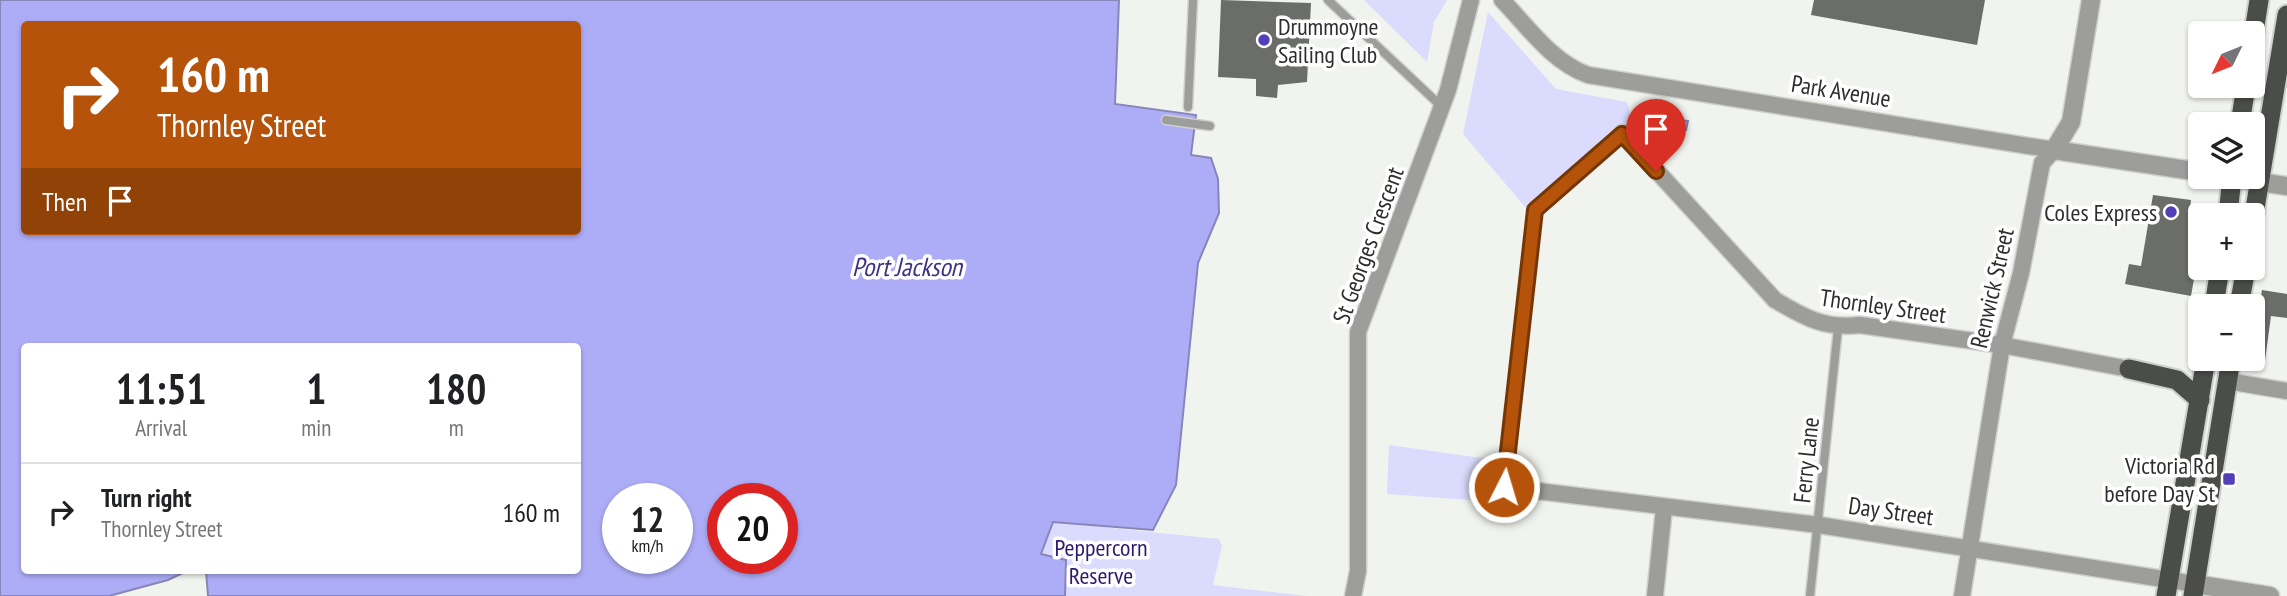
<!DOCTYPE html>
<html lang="en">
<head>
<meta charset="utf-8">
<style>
  :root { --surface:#fff; --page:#f2f2f2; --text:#202124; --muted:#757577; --line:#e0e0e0 }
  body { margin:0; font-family:"PT Sans Narrow",sans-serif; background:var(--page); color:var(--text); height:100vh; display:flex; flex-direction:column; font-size:26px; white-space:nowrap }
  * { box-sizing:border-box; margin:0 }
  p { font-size:23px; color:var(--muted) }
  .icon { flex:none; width:38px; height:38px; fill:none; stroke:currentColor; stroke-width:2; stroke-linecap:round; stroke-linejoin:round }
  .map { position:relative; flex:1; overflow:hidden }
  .details { position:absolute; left:21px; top:343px; width:560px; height:231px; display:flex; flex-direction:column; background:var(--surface); border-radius:7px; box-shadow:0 2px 5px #0004 }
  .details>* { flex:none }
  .banner { position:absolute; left:21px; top:21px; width:560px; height:214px; border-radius:7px; box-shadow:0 2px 5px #0004; background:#b45309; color:#fff; overflow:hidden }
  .needle { width:46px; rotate:227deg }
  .fabs { position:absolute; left:2188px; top:21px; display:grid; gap:14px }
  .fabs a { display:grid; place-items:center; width:77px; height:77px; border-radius:7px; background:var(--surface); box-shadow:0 2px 5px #0004; font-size:35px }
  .speed { position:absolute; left:602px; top:483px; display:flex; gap:14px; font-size:35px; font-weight:700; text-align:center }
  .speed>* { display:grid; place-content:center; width:91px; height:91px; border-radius:50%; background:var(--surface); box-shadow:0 2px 5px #0004; line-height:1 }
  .speed small { font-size:18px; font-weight:400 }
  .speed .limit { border:10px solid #d22; background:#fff; color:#111 }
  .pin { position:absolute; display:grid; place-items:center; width:60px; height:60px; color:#fff; margin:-72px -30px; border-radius:50% 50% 50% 0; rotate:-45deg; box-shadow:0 0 7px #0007 }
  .pin .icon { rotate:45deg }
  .me { position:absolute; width:77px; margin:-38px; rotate:5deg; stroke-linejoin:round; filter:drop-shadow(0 0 5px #0008) }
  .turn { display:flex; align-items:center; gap:24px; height:147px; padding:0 21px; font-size:32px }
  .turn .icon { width:91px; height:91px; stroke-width:2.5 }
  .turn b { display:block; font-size:49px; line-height:60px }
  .then { display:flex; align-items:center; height:66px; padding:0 21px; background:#0003; gap:14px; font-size:26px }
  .eta { display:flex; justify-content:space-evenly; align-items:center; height:119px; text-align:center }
  .eta b { font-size:42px; font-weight:600; line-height:49px }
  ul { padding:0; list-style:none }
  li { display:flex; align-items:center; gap:21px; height:98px; padding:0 21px; border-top:2px solid var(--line) }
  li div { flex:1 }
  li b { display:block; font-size:26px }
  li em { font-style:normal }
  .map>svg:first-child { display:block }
</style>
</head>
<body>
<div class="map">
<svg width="2287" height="596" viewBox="0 0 2287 596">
  <rect width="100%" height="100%" fill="#f1f4ee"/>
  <!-- green -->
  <g fill="#dbdbfd">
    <polygon points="1364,0 1447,0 1434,22 1427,62"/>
    <polygon points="1488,12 1556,89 1627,102 1631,118 1526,208 1463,134"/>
    <polygon points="1389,445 1503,461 1496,502 1387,494"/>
    <polygon points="1053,522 1219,539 1222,546 1213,585 1307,596 1065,596 1066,560 1041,555"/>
  </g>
  <!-- water -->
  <g fill="#adacf6" stroke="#8786b9" stroke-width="2" fill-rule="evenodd">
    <path d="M0,0H1119L1115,104L1196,115L1191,155L1211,158L1218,179L1219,213L1198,263L1176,485L1153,530L1053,522L1041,554L1066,560L1065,596H208L206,571L578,570V346H24V570L187,571L168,580L109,596H0ZM24,24H578V231H24ZM618,499H677V558H618ZM723,499H782V558H723Z"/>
    <polygon points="1654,116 1688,121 1686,130 1652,125"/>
  </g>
  <!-- building -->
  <g fill="#6a6d68">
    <polygon points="1221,0 1311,3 1307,82 1278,85 1277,98 1256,96 1256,79 1218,77"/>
    <polygon points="1814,0 1985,0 1977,45 1811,15"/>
    <polygon points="2153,195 2191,200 2188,226 2200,228 2200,245 2191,296 2125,284 2129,264 2141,266"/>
    <polygon points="2262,290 2287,294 2287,318 2271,316 2264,368 2252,353"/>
  </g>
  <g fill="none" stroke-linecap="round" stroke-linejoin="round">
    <!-- service casing -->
    <g stroke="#ced0cb" stroke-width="11">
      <g id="service">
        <polyline points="1328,0 1442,107"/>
        <polyline points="1188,107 1193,0"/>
        <polyline points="1166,120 1210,126"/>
        <polyline points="1504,487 1535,210 1622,133"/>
        <polyline points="1810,596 1838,328"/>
      </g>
    </g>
    <!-- minor casing -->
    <g stroke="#ced0cb" stroke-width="19">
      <g id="minor">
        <path d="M1502,0C1528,27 1552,62 1588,75L2054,150"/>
        <path d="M1622,133L1775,300C1805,318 1825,329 1860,325L2002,345L2129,369"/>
        <polyline points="2227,381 2287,391"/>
        <polyline points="1504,487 1819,525 2195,584"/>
        <polyline points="1353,596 1358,571 1358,332 1448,90 1471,0"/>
        <polyline points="1655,596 1664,508"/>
        <polyline points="1962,596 2002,345 2021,273 2042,163 2054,150"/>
      </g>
    </g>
    <!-- tertiary casing -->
    <g stroke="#ced0cb" stroke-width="21">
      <g id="tertiary">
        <polyline points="2091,0 2071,122 2054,150 2200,172"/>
        <polyline points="2227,177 2287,186"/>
        <polyline points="2195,584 2270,596"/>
      </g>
    </g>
    <!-- trunk casing -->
    <g stroke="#ced0cb" stroke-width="23">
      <g id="trunk">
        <polyline points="2252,45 2259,0"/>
        <polyline points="2240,124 2246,86"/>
        <polyline points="2228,215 2232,177"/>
        <polyline points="2252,227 2287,15"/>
        <polyline points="2214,306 2220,268"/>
        <polyline points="2239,306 2246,268"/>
        <polyline points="2129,369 2177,380 2200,400"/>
        <polyline points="2166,596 2206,359"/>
        <polyline points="2193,596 2231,359"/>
      </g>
    </g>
    <!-- service -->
    <use href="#service" stroke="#9d9e9c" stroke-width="8"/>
    <!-- minor -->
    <use href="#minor" stroke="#9d9e9c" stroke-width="16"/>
    <!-- tertiary -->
    <use href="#tertiary" stroke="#9d9e9c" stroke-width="18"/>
    <!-- trunk -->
    <use href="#trunk" stroke="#4b4d49" stroke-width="19"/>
  </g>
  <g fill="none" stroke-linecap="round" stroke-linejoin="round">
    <!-- route casing -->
    <g stroke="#753606" stroke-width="18">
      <polyline id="route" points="1504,487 1535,210 1622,134 1656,171"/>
    </g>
    <!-- route -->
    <use href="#route" stroke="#b45309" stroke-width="12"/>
  </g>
  <!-- markers -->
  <g fill="#533fb7" stroke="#fff" stroke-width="2.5">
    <circle cx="1264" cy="40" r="7"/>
    <circle cx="2171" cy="212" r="7"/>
    <rect x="2222" y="472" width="14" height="14" rx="3.5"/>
  </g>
  <g text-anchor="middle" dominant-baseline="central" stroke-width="7" stroke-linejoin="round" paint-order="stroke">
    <!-- poi labels -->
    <g font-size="24" fill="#2d2e2c" stroke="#fff" text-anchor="end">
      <text x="1278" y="26" text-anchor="start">Drummoyne<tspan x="1278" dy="28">Sailing Club</tspan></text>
      <text x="2157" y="212">Coles Express</text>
      <text x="2215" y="465">Victoria Rd<tspan x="2215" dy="28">before Day St</tspan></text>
    </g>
    <!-- street labels -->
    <g font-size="24" fill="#2d2e2c" stroke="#fff">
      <text transform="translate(1841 91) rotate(9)">Park Avenue</text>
      <text transform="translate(1368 245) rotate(-70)">St Georges Crescent</text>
      <text transform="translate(1992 288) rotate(-77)">Renwick Street</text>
      <text transform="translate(1883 306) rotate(8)">Thornley Street</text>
      <text transform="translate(1806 460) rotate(-84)">Ferry Lane</text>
      <text transform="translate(1891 511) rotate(8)">Day Street</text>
    </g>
    <!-- park labels -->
    <g font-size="24" fill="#2b196d" stroke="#fff">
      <text x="1101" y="547">Peppercorn<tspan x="1101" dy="28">Reserve</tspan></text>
    </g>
    <!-- water labels -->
    <g font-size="26" font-style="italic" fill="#3e3186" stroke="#fff">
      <text x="907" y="266">Port Jackson</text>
    </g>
  </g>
</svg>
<div class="fabs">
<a><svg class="needle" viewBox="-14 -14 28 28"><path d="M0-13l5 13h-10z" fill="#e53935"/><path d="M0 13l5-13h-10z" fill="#757577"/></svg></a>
<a><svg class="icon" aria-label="layers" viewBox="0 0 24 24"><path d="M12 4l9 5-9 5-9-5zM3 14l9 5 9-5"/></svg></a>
<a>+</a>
<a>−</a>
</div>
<div class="speed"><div>12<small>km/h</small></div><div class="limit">20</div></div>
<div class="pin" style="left:1656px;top:171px;background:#d93025"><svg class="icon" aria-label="arrive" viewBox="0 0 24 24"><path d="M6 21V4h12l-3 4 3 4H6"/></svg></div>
<svg class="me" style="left:1504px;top:487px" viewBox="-20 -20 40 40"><circle r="17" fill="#b45309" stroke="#fff" stroke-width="3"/><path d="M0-11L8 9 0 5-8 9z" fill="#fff"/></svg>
<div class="banner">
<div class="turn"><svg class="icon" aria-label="right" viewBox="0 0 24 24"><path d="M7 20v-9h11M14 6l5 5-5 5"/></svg><div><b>160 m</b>Thornley Street</div></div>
<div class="then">Then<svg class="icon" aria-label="arrive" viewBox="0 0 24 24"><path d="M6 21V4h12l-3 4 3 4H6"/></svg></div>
</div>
<section class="details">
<div class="eta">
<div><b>11:51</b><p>Arrival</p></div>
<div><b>1</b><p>min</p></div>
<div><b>180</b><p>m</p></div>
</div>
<ul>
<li><svg class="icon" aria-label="right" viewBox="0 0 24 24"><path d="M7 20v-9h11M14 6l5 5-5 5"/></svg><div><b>Turn right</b><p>Thornley Street</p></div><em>160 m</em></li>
</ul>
</section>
</div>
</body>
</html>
